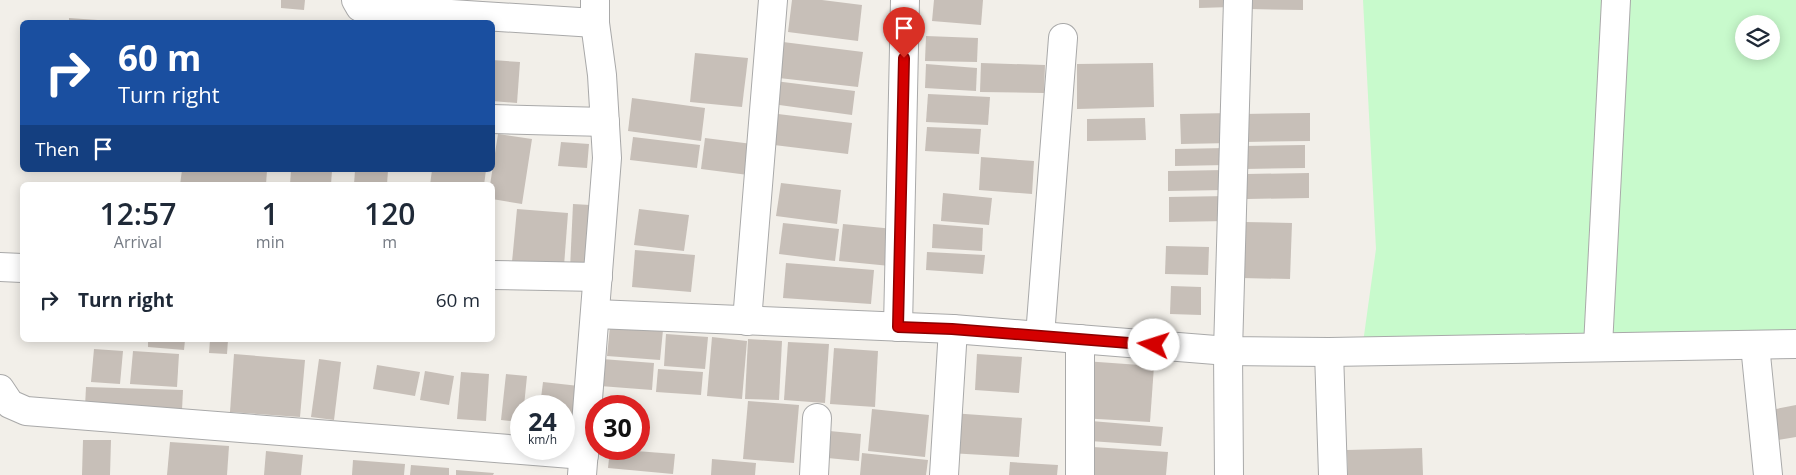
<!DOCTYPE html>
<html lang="en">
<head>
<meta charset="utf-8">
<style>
  :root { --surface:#fff; --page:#f6f6f7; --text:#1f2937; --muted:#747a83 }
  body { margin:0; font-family:"Open Sans",sans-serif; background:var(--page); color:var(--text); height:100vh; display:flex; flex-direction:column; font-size:19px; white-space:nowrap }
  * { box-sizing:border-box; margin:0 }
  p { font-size:16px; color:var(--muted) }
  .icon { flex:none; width:28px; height:28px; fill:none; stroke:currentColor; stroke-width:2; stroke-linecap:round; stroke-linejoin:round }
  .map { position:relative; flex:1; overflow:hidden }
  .drawer { position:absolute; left:20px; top:182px; width:475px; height:160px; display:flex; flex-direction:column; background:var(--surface); border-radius:8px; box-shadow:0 2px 12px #0003 }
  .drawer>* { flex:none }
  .hud { position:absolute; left:20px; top:20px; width:475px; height:152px; border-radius:8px; box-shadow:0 2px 12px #0003; background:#1a4fa0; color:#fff; overflow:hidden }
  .controls { position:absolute; left:1735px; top:15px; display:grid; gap:10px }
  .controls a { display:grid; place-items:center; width:45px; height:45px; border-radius:50%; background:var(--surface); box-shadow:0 2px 12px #0003; font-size:25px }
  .speed { position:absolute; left:510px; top:395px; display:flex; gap:10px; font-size:25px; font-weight:700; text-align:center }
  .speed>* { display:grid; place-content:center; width:65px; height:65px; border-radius:50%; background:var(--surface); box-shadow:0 2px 12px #0003; line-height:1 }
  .speed small { font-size:12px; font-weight:400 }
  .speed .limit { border:8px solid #d22; background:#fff; color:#111 }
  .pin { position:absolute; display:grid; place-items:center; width:42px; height:42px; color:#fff; margin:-51px -21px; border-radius:50% 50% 50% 0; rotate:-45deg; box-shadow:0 0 5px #0007 }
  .pin .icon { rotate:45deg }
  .me { position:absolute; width:55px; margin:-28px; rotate:275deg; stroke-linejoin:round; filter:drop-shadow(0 0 4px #0008) }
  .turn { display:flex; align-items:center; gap:18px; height:105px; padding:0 15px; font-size:22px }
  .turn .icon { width:65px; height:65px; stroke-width:2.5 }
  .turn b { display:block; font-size:35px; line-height:42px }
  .then { display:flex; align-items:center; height:48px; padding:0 15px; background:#0003; gap:10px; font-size:19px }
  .eta { display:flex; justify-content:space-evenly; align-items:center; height:85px; text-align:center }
  .eta b { font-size:30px; font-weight:600; line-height:35px }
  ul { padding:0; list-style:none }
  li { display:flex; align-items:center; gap:15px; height:65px; padding:0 15px }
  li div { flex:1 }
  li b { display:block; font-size:19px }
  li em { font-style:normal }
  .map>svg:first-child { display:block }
</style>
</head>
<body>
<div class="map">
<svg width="1796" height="475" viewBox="0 0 1796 475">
  <rect width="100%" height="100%" fill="#f2efe9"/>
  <!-- park -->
  <path fill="#c8facc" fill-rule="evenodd" d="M1363,0H1796V332L1362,350L1376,249ZM1744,24H1771V51H1744Z"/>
  <!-- building -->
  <g fill="#c7bfb8">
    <polygon points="281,0 305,0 304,10 281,8"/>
    <polygon points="792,0 822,0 862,5 858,41 788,32"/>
    <polygon points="934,0 983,0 981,25 932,21"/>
    <polygon points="1199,0 1231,0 1231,7 1199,8"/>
    <polygon points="1250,0 1303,0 1303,10 1250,9"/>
    <polygon points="69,18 112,21 112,22 69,22"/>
    <polygon points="926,36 978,38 977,62 925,61"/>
    <polygon points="783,42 863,52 858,87 779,78"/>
    <polygon points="695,53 748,58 742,107 690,102"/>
    <polygon points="492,60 520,62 517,103 492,101"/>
    <polygon points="981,63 1045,65 1044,93 980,92"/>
    <polygon points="1153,63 1154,107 1077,109 1077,64"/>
    <polygon points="926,64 977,68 976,91 925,88"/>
    <polygon points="775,81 855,91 852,115 772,104"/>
    <polygon points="928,94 990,97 988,125 926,122"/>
    <polygon points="632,98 705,108 701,141 628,131"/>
    <polygon points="1230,113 1231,143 1181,144 1180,114"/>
    <polygon points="1310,113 1310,141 1244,142 1243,114"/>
    <polygon points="778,114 852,123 848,154 774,145"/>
    <polygon points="1145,118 1146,140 1087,141 1087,119"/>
    <polygon points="927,127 981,129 979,154 925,151"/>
    <polygon points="498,134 532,139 522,204 492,199 492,185 490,185"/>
    <polygon points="633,137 700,145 697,168 630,160"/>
    <polygon points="705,138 768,146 764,177 701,169"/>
    <polygon points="561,142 589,144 587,168 558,166"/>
    <polygon points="1305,145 1305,168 1244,169 1244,146"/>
    <polygon points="1226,148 1226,165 1175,166 1175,149"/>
    <polygon points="981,157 1034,161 1032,194 979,190"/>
    <polygon points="182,170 267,170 266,185 180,185"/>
    <polygon points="291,170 332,170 331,185 290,185"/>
    <polygon points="355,170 388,170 387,185 354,185"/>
    <polygon points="432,170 486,170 484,185 430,185"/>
    <polygon points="1225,170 1225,190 1168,191 1168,171"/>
    <polygon points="1309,173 1309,198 1247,199 1247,174"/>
    <polygon points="781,183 841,190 837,224 776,216"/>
    <polygon points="943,193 992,198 989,225 941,221"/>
    <polygon points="1228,196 1228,221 1169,222 1169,197"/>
    <polygon points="573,204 590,205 586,270 570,269"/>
    <polygon points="517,209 568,213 564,266 512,262"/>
    <polygon points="639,209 689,215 684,251 634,245"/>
    <polygon points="1244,222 1292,223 1290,279 1242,278"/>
    <polygon points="783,223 839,229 835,261 779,254"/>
    <polygon points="843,224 894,229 890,266 839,261"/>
    <polygon points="933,224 983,228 982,251 932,248"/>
    <polygon points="1166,246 1209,247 1208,275 1165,274"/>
    <polygon points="635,250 695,255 691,292 632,287"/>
    <polygon points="927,252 985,255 983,274 926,270"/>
    <polygon points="786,263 874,270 871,304 783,298"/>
    <polygon points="1171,286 1201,287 1201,315 1170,314"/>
    <polygon points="610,326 663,330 660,360 607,356"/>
    <polygon points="666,334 708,337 705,369 664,366"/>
    <polygon points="712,337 747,341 742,399 707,396"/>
    <polygon points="748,339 782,341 779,400 745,399"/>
    <polygon points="148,340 185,340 184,350 148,347"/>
    <polygon points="210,340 228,340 227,354 209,353"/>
    <polygon points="788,342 829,344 825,403 784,400"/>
    <polygon points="834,348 878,351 875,407 830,404"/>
    <polygon points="94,349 123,351 120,384 91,382"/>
    <polygon points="133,351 179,354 177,387 130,384"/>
    <polygon points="234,354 305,360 300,417 230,412"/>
    <polygon points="977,354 1022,357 1019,393 975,390"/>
    <polygon points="319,359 341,362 334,420 311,417"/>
    <polygon points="602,359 654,363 652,390 600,386"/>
    <polygon points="1084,361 1154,366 1150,422 1080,418"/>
    <polygon points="377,365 420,372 415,396 373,389"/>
    <polygon points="658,369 703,372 701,395 656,392"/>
    <polygon points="425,371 454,376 449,405 420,400"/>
    <polygon points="461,372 489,374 486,421 457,419"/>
    <polygon points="506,374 527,376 524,406 521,406 521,422 501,420"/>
    <polygon points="543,382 579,386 574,434 564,433 564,406 540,406"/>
    <polygon points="86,387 183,390 182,410 85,407"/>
    <polygon points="748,401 799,405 794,463 743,459"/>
    <polygon points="1796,405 1796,437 1771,441 1766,411"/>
    <polygon points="872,409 929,415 925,457 868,451"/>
    <polygon points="951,413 1022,418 1019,457 949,453"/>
    <polygon points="1091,421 1163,427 1161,446 1090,441"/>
    <polygon points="819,430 861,434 859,461 817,457"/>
    <polygon points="83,440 111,440 110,475 82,475"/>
    <polygon points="170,442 229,446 227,475 167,475"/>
    <polygon points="1093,447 1168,452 1166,475 1091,475"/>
    <polygon points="1422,448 1423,475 1348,475 1347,450"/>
    <polygon points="610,449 675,454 673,474 608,468"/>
    <polygon points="266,451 303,455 301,475 264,475"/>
    <polygon points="862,453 928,460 926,475 860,475"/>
    <polygon points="712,459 756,463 755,475 711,475"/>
    <polygon points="353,460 405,464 404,475 352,475"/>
    <polygon points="1010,462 1058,465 1057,475 1009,475"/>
    <polygon points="411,465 449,468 449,475 410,475"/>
    <polygon points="456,470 494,473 493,475 456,475"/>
  </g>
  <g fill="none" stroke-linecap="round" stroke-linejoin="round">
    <!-- minor casing -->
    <g stroke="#a9a9a9" stroke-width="30">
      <g id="minor">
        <polyline points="356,0 360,7 371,9 595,23"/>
        <polyline points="492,119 605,122"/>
        <polyline points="0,267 22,268"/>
        <polyline points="492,275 598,277"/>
        <polyline points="596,314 953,329 1228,351 1329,352 1796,344"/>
        <polyline points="747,321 773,0"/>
        <polyline points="898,327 905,0"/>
        <polyline points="1040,336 1063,38"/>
        <polyline points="1755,345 1768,475"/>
        <polyline points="1598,346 1616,0"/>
        <polyline points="1329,352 1333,475"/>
        <polyline points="0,389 10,404 26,411 584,455"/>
        <polyline points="582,475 607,158 602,75 595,23 595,0"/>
        <polyline points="814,475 817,418"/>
        <polyline points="944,475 953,329"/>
        <polyline points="1080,475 1080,339"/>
        <polyline points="1229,475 1228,351 1238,0"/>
      </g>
    </g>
    <!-- minor -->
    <use href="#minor" stroke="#fff" stroke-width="28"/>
  </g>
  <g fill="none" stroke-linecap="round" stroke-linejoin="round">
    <!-- route casing -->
    <g stroke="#8a0000" stroke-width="12">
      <polyline id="route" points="904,58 898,327 952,329 1154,345"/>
    </g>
    <!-- route -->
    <use href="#route" stroke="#d40000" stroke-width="9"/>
  </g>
</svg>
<div class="controls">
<a><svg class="icon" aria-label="layers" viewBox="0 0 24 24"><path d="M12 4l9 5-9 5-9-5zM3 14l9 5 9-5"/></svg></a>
</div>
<div class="speed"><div>24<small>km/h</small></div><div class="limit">30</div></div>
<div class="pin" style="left:904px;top:58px;background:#d93025"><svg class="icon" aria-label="arrive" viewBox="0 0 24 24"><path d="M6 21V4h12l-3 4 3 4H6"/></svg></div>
<svg class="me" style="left:1154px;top:345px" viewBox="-20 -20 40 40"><circle r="19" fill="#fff"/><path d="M0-13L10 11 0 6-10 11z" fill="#d40000"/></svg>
<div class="hud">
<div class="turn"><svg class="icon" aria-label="right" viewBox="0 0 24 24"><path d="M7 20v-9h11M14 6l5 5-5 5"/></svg><div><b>60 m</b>Turn right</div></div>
<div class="then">Then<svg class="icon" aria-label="arrive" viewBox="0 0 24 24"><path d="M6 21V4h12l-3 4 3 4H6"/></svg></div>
</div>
<section class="drawer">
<div class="eta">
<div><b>12:57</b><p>Arrival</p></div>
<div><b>1</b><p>min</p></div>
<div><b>120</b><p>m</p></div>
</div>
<ul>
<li><svg class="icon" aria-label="right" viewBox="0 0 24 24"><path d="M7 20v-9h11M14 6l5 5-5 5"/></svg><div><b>Turn right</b></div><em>60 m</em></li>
</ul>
</section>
</div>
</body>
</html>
